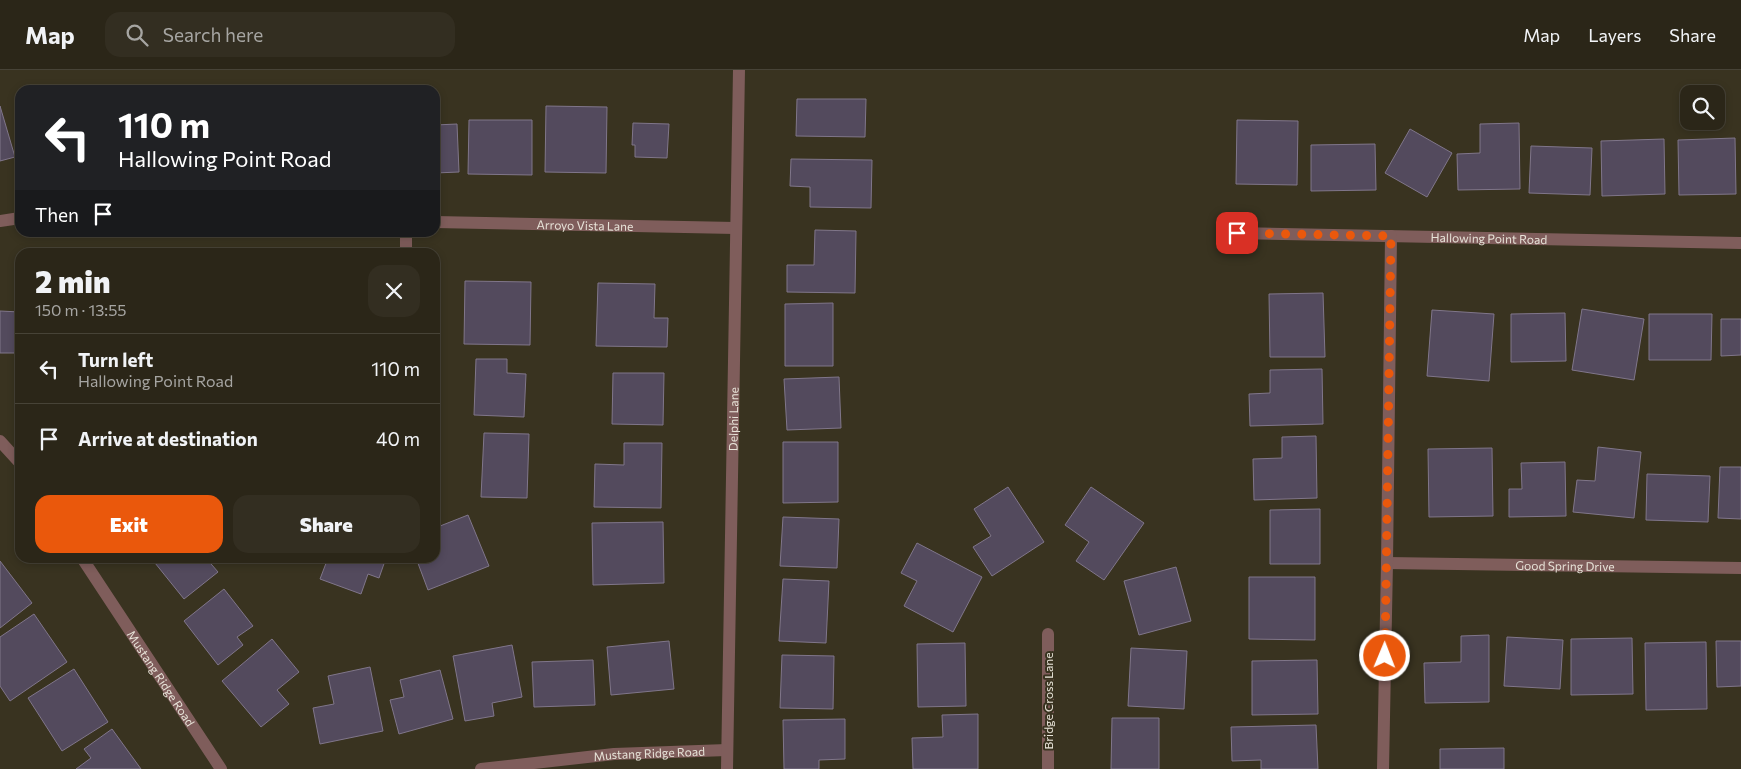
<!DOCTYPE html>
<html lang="en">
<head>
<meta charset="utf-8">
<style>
  :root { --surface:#2b2618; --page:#332e21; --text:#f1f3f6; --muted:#a6a5a2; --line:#474337; --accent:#ea580c }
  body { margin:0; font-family:Commissioner,sans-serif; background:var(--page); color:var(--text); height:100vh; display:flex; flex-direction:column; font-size:19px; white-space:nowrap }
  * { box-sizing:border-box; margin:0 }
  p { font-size:16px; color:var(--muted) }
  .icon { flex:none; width:28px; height:28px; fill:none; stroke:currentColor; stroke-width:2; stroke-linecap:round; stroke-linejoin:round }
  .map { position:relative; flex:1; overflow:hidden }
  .panel { position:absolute; left:15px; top:178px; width:425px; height:315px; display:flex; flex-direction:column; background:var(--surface); border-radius:15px; box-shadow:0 2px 8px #0003,0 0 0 1px var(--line) }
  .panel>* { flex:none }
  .hud { position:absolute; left:15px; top:15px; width:425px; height:152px; border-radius:15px; box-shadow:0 2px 8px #0003,0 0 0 1px var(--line); background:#202124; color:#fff; overflow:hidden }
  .buttons { position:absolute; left:1680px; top:15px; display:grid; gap:10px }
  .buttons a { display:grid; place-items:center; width:45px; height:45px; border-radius:10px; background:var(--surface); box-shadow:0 2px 8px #0003,0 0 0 1px var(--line); font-size:25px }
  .pin { position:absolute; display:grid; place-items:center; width:42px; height:42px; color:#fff; margin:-21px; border-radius:10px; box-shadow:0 2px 8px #0006 }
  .me { position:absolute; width:55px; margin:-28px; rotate:1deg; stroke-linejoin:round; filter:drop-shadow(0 0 4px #0008) }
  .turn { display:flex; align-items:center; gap:18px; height:105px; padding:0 20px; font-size:22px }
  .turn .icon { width:65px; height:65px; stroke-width:2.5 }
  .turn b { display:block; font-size:35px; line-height:42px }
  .then { display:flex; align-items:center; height:48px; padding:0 20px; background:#0003; gap:10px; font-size:19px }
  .round { display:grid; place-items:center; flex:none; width:52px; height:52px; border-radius:15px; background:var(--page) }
  .headline { display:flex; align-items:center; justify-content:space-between; height:85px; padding:0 20px }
  h1 { font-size:30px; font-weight:800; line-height:38px }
  .action { display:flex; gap:10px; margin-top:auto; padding:10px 20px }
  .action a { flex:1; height:58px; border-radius:15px; background:var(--accent); color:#fff; font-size:20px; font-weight:800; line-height:58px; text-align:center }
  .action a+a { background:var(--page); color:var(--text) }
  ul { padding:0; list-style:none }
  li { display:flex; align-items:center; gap:15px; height:70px; padding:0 20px; border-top:1px solid var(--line) }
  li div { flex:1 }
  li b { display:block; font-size:19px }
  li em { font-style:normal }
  header { display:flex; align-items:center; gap:30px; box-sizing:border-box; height:70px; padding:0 25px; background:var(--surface); border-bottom:1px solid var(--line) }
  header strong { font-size:24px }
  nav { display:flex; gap:28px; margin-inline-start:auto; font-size:18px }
  .search { width:350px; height:45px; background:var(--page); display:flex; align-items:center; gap:12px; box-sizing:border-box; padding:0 18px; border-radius:15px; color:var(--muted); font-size:19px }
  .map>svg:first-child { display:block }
</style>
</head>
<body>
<header>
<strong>Map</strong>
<div class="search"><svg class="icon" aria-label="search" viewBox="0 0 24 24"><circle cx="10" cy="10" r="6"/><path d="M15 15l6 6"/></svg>Search here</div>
<nav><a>Map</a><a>Layers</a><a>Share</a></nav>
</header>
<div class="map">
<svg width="1741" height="699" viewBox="0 0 1741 699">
  <rect width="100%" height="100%" fill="#393320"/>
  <!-- building -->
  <g fill="#534a5d" stroke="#80768a">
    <polygon points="797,29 866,29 865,67 796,66"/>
    <polygon points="0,36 15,87 0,91"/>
    <polygon points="546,36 607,37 606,103 545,102"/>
    <polygon points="469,50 532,50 532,105 468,104"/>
    <polygon points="1237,50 1298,51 1297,115 1236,114"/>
    <polygon points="633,53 669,54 667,88 635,87 635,75 632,75"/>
    <polygon points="1519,53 1520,119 1458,120 1457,84 1480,83 1480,54"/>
    <polygon points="457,54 459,102 435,103 435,55"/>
    <polygon points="1410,59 1452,83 1427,127 1385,103"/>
    <polygon points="1735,68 1736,124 1679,125 1678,70"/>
    <polygon points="1664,69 1665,124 1602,126 1601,71"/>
    <polygon points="1375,74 1376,120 1311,121 1311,75"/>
    <polygon points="1531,76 1592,78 1590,125 1529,123"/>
    <polygon points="791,89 872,90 871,138 810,137 810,117 790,116"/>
    <polygon points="815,160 856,161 855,223 787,222 787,195 814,195"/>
    <polygon points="465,211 531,212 530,275 464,274"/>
    <polygon points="598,213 655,214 654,248 668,248 667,277 596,276"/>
    <polygon points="1323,223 1325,287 1270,287 1269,224"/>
    <polygon points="833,233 833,296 785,296 785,234"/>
    <polygon points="1582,239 1644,249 1634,310 1572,300"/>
    <polygon points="1432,240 1494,244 1489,311 1427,306"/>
    <polygon points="0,241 20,242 20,283 0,283"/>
    <polygon points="1565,243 1566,291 1511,292 1511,244"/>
    <polygon points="1649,244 1712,244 1711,290 1649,290"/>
    <polygon points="1721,249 1741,249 1741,285 1721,286"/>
    <polygon points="476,289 507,289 507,303 526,304 524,347 474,345"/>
    <polygon points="1322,299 1323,354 1250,356 1249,324 1270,323 1270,300"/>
    <polygon points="613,303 664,303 663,355 612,354"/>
    <polygon points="839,307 841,358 787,360 784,309"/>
    <polygon points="484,363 529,364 527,428 481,427"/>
    <polygon points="1316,366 1317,428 1254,430 1253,389 1282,388 1282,367"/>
    <polygon points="783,372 838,372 838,432 783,433"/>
    <polygon points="624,373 662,373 661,438 594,437 595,394 624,395"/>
    <polygon points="1598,377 1641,382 1634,448 1573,442 1577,410 1595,411"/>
    <polygon points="1492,378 1493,446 1429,447 1428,379"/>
    <polygon points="1565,392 1566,446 1509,447 1509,419 1522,419 1521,393"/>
    <polygon points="1720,397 1741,397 1741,449 1718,448"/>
    <polygon points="1647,404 1710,406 1708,452 1646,450"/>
    <polygon points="1008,417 1044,472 992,506 973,477 991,466 974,439"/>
    <polygon points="1091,417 1144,453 1104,510 1076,491 1089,472 1065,455"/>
    <polygon points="1320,439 1320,494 1270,494 1270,440"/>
    <polygon points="468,445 489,496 428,520 416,488 435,488 435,458"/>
    <polygon points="783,447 839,449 837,498 780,496"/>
    <polygon points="663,452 664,513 593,515 592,453"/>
    <polygon points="917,473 982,507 953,562 904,536 917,511 901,503"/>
    <polygon points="151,488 206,488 218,502 184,529"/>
    <polygon points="328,488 386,488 379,508 368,504 361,524 320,509"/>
    <polygon points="0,491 32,533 0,558"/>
    <polygon points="1176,497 1191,551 1139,565 1124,511"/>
    <polygon points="1249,507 1315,507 1315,570 1249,569"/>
    <polygon points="783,509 829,511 826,573 779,571"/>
    <polygon points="224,519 253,556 237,567 243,575 218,595 184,551"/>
    <polygon points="34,544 67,592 10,631 0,616 0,567"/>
    <polygon points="1489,565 1489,632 1425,633 1424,593 1461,592 1461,566"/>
    <polygon points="1507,567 1563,570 1560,619 1504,616"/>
    <polygon points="1632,568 1633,624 1571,625 1571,569"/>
    <polygon points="272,569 299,602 277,620 289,634 261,657 222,611"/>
    <polygon points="669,571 674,619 611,625 607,577"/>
    <polygon points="1716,571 1741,571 1741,616 1717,617"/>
    <polygon points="1706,572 1707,639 1646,640 1645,573"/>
    <polygon points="965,573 966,636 918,637 917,574"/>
    <polygon points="512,575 522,627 492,633 494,646 465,651 453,586"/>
    <polygon points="1131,578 1187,581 1184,639 1128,636"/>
    <polygon points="782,585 834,586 833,639 780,638"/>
    <polygon points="593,590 595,635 534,637 532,592"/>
    <polygon points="1317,590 1318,644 1252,645 1252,591"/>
    <polygon points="370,597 383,661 320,674 313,638 334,634 328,606"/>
    <polygon points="74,599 108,652 62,681 28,628"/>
    <polygon points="440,600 453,649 399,664 390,630 404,627 400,610"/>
    <polygon points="978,644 978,699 913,699 912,668 943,667 942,645"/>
    <polygon points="1112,648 1159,648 1159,699 1111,699"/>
    <polygon points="845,649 845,689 819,690 819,699 784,699 783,650"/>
    <polygon points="1316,655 1318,699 1261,699 1261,690 1232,691 1231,657"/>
    <polygon points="112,659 141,699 76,699 91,688 84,679"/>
    <polygon points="1504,678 1504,699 1440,699 1440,679"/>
  </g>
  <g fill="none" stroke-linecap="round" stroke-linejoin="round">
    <!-- minor -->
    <g stroke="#7f5d5b" stroke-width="12">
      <polyline points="0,151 20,148"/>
      <path id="s1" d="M435,152L735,158"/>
      <path id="s2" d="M1237,163L1741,173"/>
      <polyline points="406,182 406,162"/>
      <polyline points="0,371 20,393"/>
      <path id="s3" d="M82,488L221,699"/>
      <path id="s4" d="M1387,493L1741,498"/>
      <path id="s5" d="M481,699L614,684L727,680"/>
      <path id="s6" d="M727,699L739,0"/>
      <polyline points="1048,699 1048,564"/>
      <polyline points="1383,699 1387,493 1391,166"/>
    </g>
  </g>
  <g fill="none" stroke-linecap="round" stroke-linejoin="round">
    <!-- route -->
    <polyline stroke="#ea580c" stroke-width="9" stroke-dasharray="0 16.2" points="1237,163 1391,166 1385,586"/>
  </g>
  <g text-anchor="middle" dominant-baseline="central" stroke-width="4" stroke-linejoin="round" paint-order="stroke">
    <!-- street labels -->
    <g font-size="12" fill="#e7e3d8" stroke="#393320">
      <text stroke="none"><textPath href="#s1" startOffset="150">Arroyo Vista Lane</textPath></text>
      <text stroke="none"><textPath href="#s2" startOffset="252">Hallowing Point Road</textPath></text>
      <text stroke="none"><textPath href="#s6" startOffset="350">Delphi Lane</textPath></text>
      <text stroke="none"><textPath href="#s4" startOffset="178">Good Spring Drive</textPath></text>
      <text stroke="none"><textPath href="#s3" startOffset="144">Mustang Ridge Road</textPath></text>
      <text transform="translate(1048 631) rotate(-90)">Bridge Cross Lane</text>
      <text stroke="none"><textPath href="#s5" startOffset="169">Mustang Ridge Road</textPath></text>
    </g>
  </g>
</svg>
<div class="buttons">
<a><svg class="icon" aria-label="search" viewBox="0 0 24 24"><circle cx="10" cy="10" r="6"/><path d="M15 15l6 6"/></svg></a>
</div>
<div class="pin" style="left:1237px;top:163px;background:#d93025"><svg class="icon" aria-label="arrive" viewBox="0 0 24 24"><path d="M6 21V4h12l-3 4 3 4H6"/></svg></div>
<svg class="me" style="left:1385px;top:586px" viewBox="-20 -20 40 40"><circle r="17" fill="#ea580c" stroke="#fff" stroke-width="3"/><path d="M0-11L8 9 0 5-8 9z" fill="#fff"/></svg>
<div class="hud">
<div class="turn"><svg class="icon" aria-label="left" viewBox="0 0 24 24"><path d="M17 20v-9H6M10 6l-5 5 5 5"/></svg><div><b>110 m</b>Hallowing Point Road</div></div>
<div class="then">Then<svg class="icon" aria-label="arrive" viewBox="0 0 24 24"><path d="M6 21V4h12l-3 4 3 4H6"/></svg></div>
</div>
<section class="panel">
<div class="headline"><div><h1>2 min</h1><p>150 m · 13:55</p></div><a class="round"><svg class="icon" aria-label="close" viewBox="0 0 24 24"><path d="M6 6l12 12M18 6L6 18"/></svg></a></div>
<ul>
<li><svg class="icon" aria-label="left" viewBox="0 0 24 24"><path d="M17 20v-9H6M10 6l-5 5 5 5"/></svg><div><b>Turn left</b><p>Hallowing Point Road</p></div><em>110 m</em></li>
<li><svg class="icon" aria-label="arrive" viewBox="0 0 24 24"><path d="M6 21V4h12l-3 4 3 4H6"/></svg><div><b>Arrive at destination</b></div><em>40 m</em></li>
</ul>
<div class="action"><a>Exit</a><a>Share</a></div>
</section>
</div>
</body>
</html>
